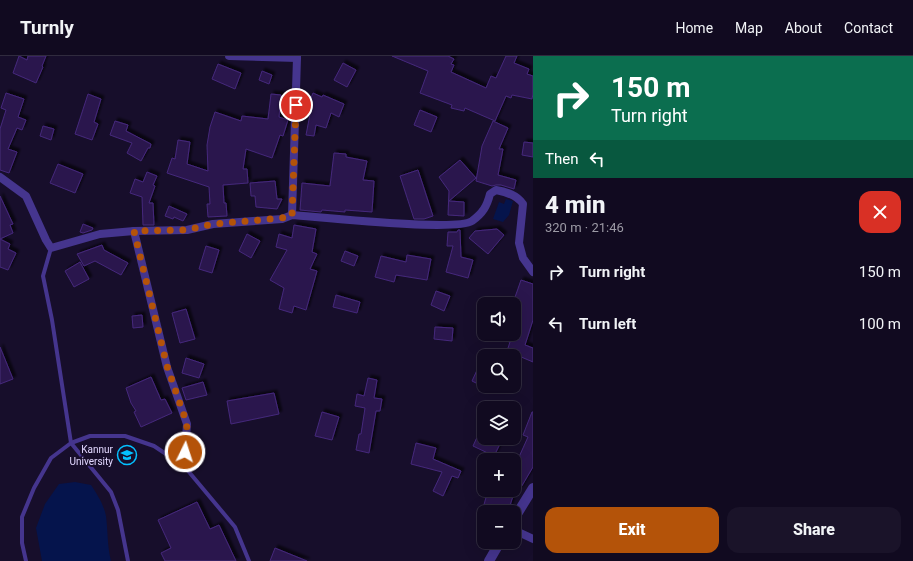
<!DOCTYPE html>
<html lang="en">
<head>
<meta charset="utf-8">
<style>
  :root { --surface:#110a20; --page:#1a1329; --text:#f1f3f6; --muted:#9c9aa5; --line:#302b3e; --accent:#b45309 }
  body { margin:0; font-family:Roboto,sans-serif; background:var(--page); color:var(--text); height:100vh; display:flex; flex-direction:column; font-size:15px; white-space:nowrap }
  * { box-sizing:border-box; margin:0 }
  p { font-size:13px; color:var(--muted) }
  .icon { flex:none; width:22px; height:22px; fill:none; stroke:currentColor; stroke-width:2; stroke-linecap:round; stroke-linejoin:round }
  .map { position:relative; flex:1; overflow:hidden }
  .drawer { display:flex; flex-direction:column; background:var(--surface); width:380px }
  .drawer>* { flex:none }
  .hud { background:#0b6e4f; color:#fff; overflow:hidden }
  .buttons { position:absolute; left:477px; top:241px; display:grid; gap:8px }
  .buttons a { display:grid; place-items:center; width:44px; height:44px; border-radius:8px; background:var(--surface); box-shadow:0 4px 16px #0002,0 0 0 1px var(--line); font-size:20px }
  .pin { position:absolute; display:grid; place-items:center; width:34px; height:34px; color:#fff; margin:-17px; border:2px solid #fff; border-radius:50%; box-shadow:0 1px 4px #0007 }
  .me { position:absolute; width:44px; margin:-22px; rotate:4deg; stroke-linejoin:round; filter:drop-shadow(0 0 3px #0008) }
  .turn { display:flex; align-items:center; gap:14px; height:84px; padding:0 12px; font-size:18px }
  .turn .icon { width:52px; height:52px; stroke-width:2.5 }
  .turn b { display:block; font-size:28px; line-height:34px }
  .then { display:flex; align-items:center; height:38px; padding:0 12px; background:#0003; gap:8px; font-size:15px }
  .round { display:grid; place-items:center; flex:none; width:42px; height:42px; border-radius:12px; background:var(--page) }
  .overview { display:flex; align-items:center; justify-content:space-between; height:68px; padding:0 12px }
  h1 { font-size:24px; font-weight:800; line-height:30px }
  .action { display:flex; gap:8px; margin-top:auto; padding:8px 12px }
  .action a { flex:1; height:46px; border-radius:12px; background:var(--accent); color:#fff; font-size:16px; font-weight:800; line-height:46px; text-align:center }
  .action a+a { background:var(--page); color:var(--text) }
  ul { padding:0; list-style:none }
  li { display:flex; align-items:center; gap:12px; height:52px; padding:0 12px }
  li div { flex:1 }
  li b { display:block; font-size:15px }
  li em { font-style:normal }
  header { display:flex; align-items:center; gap:24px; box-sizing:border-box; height:56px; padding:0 20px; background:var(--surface); border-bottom:1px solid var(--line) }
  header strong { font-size:19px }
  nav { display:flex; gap:22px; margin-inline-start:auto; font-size:14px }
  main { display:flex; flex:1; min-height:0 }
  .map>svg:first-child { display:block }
</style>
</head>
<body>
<header>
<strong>Turnly</strong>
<nav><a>Home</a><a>Map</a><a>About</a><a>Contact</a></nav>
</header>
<main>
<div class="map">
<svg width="533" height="505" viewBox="0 0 533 505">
  <defs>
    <filter id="shadow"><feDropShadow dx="3" dy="-3" stdDeviation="1" flood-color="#0009"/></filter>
  </defs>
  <rect width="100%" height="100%" fill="#170e2b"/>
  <!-- water -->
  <g fill="#05144c">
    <polygon points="506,143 513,145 509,159 503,166 493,163 499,146 504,148"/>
    <path d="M75,426L91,429C97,438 104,449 106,460C108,476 107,489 111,505H42L36,472L45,448L59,428Z"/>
  </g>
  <!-- building -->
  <g fill="#2b184d" stroke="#45287c" filter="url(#shadow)">
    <polygon points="19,0 27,4 28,0 46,0 42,10 43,11 36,27 13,17"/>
    <polygon points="392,0 448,0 454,3 451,8 454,9 451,16 486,32 491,20 496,22 506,0 517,0 514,7 529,13 527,18 533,20 533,38 532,43 512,39 511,42 506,40 495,65 465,52 464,55 451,52 452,49 420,37 428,15"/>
    <polygon points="343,7 356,14 347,31 334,24"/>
    <polygon points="218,8 241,17 235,33 212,23"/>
    <polygon points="262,15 272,19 269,28 259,24"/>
    <polygon points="6,37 24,43 18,61 26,64 22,74 17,72 8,93 17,96 9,117 0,114 0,73 6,54 1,52"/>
    <polygon points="313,37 322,41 323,39 344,48 339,61 331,57 326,72 316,69 314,80 306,79 311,53 307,51"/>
    <polygon points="88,38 101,43 94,66 98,68 92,84 75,78"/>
    <polygon points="271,38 281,39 279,61 288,64 283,80 280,79 272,102 246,93 243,113 247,113 248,127 223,129 224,147 226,147 227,160 208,161 207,148 210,148 209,131 167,117 172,102 175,103 178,84 190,86 187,108 208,115 207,89 210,71 215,56 241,65 242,60 268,63"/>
    <polygon points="420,54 437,61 431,76 414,69"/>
    <polygon points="115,65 128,69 126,75 151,88 150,92 148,92 141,105 127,97 132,87 110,79"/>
    <polygon points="493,65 508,72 499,93 503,93 498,119 516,124 514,133 501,129 496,129 492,130 476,125 482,90"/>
    <polygon points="43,70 54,73 51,84 40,80"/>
    <polygon points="524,86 533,87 533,101 522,99"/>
    <polygon points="334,97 346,98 346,101 367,105 363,124 374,125 372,156 345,154 345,156 322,154 321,156 300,154 302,127 330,130"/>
    <polygon points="460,104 476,122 449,145 464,146 464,160 448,159 449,135 439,121"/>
    <polygon points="58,108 83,118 75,137 50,127"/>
    <polygon points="418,114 433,160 424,163 414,163 400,120"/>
    <polygon points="147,116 157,120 153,129 155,130 149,147 153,147 154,169 143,169 142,141 130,137 135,123 143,126"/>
    <polygon points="275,125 277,143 282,143 277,153 256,151 255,140 251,140 250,127"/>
    <polygon points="0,140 13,168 10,169 13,177 0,183"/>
    <polygon points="169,150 187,158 183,165 174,161 173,163 165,160"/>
    <polygon points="83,168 93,172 92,174 83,177 80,176"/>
    <polygon points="294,169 316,173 312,196 317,198 310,213 317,215 306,254 294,250 292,257 279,253 284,232 270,224 287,194 276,191 279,178 292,182"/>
    <polygon points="497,173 504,179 488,198 469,182 475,175"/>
    <polygon points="458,174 460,174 461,201 473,204 468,222 446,216 453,190 447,190 448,176 457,176"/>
    <polygon points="247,178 260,185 251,202 239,195"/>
    <polygon points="0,183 10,188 8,193 16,197 8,214 0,211"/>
    <polygon points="102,189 104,194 128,207 121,219 95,205 84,210 77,198"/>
    <polygon points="206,190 219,194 212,217 199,213"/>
    <polygon points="345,195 358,200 354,210 341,205"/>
    <polygon points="407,199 431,203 427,224 396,219 394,226 375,221 381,200 406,206"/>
    <polygon points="80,206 89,223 74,231 65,215"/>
    <polygon points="521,224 533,228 533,264 525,289 533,292 533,306 507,295 510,286 489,281 489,278 514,278 514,269 520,250 513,247"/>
    <polygon points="436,235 450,240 444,255 431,249"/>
    <polygon points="336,239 360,246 357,257 333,251"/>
    <polygon points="186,253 195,283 180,287 172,257"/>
    <polygon points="142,259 143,271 133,272 132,260"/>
    <polygon points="435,271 453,272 452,285 434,283"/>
    <polygon points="0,291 13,323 0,328"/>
    <polygon points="484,299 484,331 472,325"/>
    <polygon points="186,302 204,308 199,322 182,317"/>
    <polygon points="151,321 161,344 165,343 172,357 141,371 134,356 136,355 131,347 126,332"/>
    <polygon points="368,322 377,324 374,342 382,343 380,355 376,355 369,397 356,394 359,378 361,378 365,352 355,350 357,338 364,340"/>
    <polygon points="203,326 207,339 186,344 182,332"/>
    <polygon points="274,337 279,358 231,368 227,345"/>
    <polygon points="322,356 339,361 332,384 315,380"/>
    <polygon points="532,356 533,356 533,411 520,433 514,430 514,412 528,381 523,379"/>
    <polygon points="484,366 484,382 503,382 494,400 473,390"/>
    <polygon points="416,387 436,392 433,403 461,415 458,422 452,420 443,440 433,435 442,416 411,408"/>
    <polygon points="488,434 493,434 513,440 508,456 482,456"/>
    <polygon points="197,446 210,473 219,469 236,505 165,505 161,497 171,492 158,464"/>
    <polygon points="275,492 307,505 270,505"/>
  </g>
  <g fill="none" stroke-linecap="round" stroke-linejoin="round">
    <!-- service -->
    <g stroke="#45358e" stroke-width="4">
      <polyline points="51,192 43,220 52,264 71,387 111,436 118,454 128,505"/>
      <polyline points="26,505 22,487 22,461 34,432 51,402 71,387 90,380 125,380 154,390 184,410 235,471 249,505"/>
    </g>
    <!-- minor -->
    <g stroke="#45358e" stroke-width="8">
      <polyline points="229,0 297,2 297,0"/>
      <path d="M0,121L26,140L46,184L51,192L100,178L134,175L187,174L213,168L282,163L292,159C320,161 456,176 472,165C483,157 487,150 490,138L496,134C507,136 517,139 523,148L519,187L523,202L533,216"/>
      <polyline points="292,159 297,2"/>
      <polyline points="134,175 167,311 187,368 184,410"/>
      <polyline points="514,474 533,483"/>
    </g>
    <!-- tertiary -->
    <g stroke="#45358e" stroke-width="10">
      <polyline points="514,463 533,432"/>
      <polyline points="489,505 500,486"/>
    </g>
  </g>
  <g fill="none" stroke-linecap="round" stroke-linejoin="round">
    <!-- route -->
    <polyline stroke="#b45309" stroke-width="7" stroke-dasharray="0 12.6" points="185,396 187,368 167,310 134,175 187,174 213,168 282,162 292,160 296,49"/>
  </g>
  <!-- icons -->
  <defs>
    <g id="university-ring" transform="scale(1)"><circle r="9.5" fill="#170e2b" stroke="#04c0ff" stroke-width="1.5"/><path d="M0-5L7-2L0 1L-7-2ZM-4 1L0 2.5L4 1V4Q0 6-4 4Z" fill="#04c0ff"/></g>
  </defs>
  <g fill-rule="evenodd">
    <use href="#university-ring" x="127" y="399"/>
  </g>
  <g text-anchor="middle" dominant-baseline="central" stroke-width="4" stroke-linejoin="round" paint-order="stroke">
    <!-- poi labels -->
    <g font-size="10" fill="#e2d8ff" stroke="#170e2b" text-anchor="end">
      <text x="113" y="393">Kannur<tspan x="113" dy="12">University</tspan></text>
    </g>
  </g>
</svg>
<div class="buttons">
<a><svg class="icon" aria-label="sound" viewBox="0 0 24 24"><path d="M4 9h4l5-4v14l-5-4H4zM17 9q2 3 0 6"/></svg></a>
<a><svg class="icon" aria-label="search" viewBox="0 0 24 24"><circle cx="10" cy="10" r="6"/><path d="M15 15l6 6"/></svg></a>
<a><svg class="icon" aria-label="layers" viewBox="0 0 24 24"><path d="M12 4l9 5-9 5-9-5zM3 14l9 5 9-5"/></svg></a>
<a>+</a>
<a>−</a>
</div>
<div class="pin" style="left:296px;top:49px;background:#d93025"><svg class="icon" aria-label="arrive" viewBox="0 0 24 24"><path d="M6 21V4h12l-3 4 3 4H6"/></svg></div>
<svg class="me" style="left:185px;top:396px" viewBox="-20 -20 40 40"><circle r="17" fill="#b45309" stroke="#fff" stroke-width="3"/><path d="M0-11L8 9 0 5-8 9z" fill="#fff"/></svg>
</div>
<section class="drawer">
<div class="hud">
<div class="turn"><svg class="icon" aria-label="right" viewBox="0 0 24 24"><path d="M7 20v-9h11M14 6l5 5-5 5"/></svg><div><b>150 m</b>Turn right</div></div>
<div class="then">Then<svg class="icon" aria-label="left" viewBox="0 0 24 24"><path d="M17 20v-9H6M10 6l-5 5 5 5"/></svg></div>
</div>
<div class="overview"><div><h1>4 min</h1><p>320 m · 21:46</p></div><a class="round" style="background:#d93025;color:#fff"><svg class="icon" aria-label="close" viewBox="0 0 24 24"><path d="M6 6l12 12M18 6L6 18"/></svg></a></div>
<ul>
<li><svg class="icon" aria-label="right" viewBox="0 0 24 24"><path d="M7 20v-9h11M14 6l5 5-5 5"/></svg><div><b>Turn right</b></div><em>150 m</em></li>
<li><svg class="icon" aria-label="left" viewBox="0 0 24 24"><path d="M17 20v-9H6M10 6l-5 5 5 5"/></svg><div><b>Turn left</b></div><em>100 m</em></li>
</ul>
<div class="action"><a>Exit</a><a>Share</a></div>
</section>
</main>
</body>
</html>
